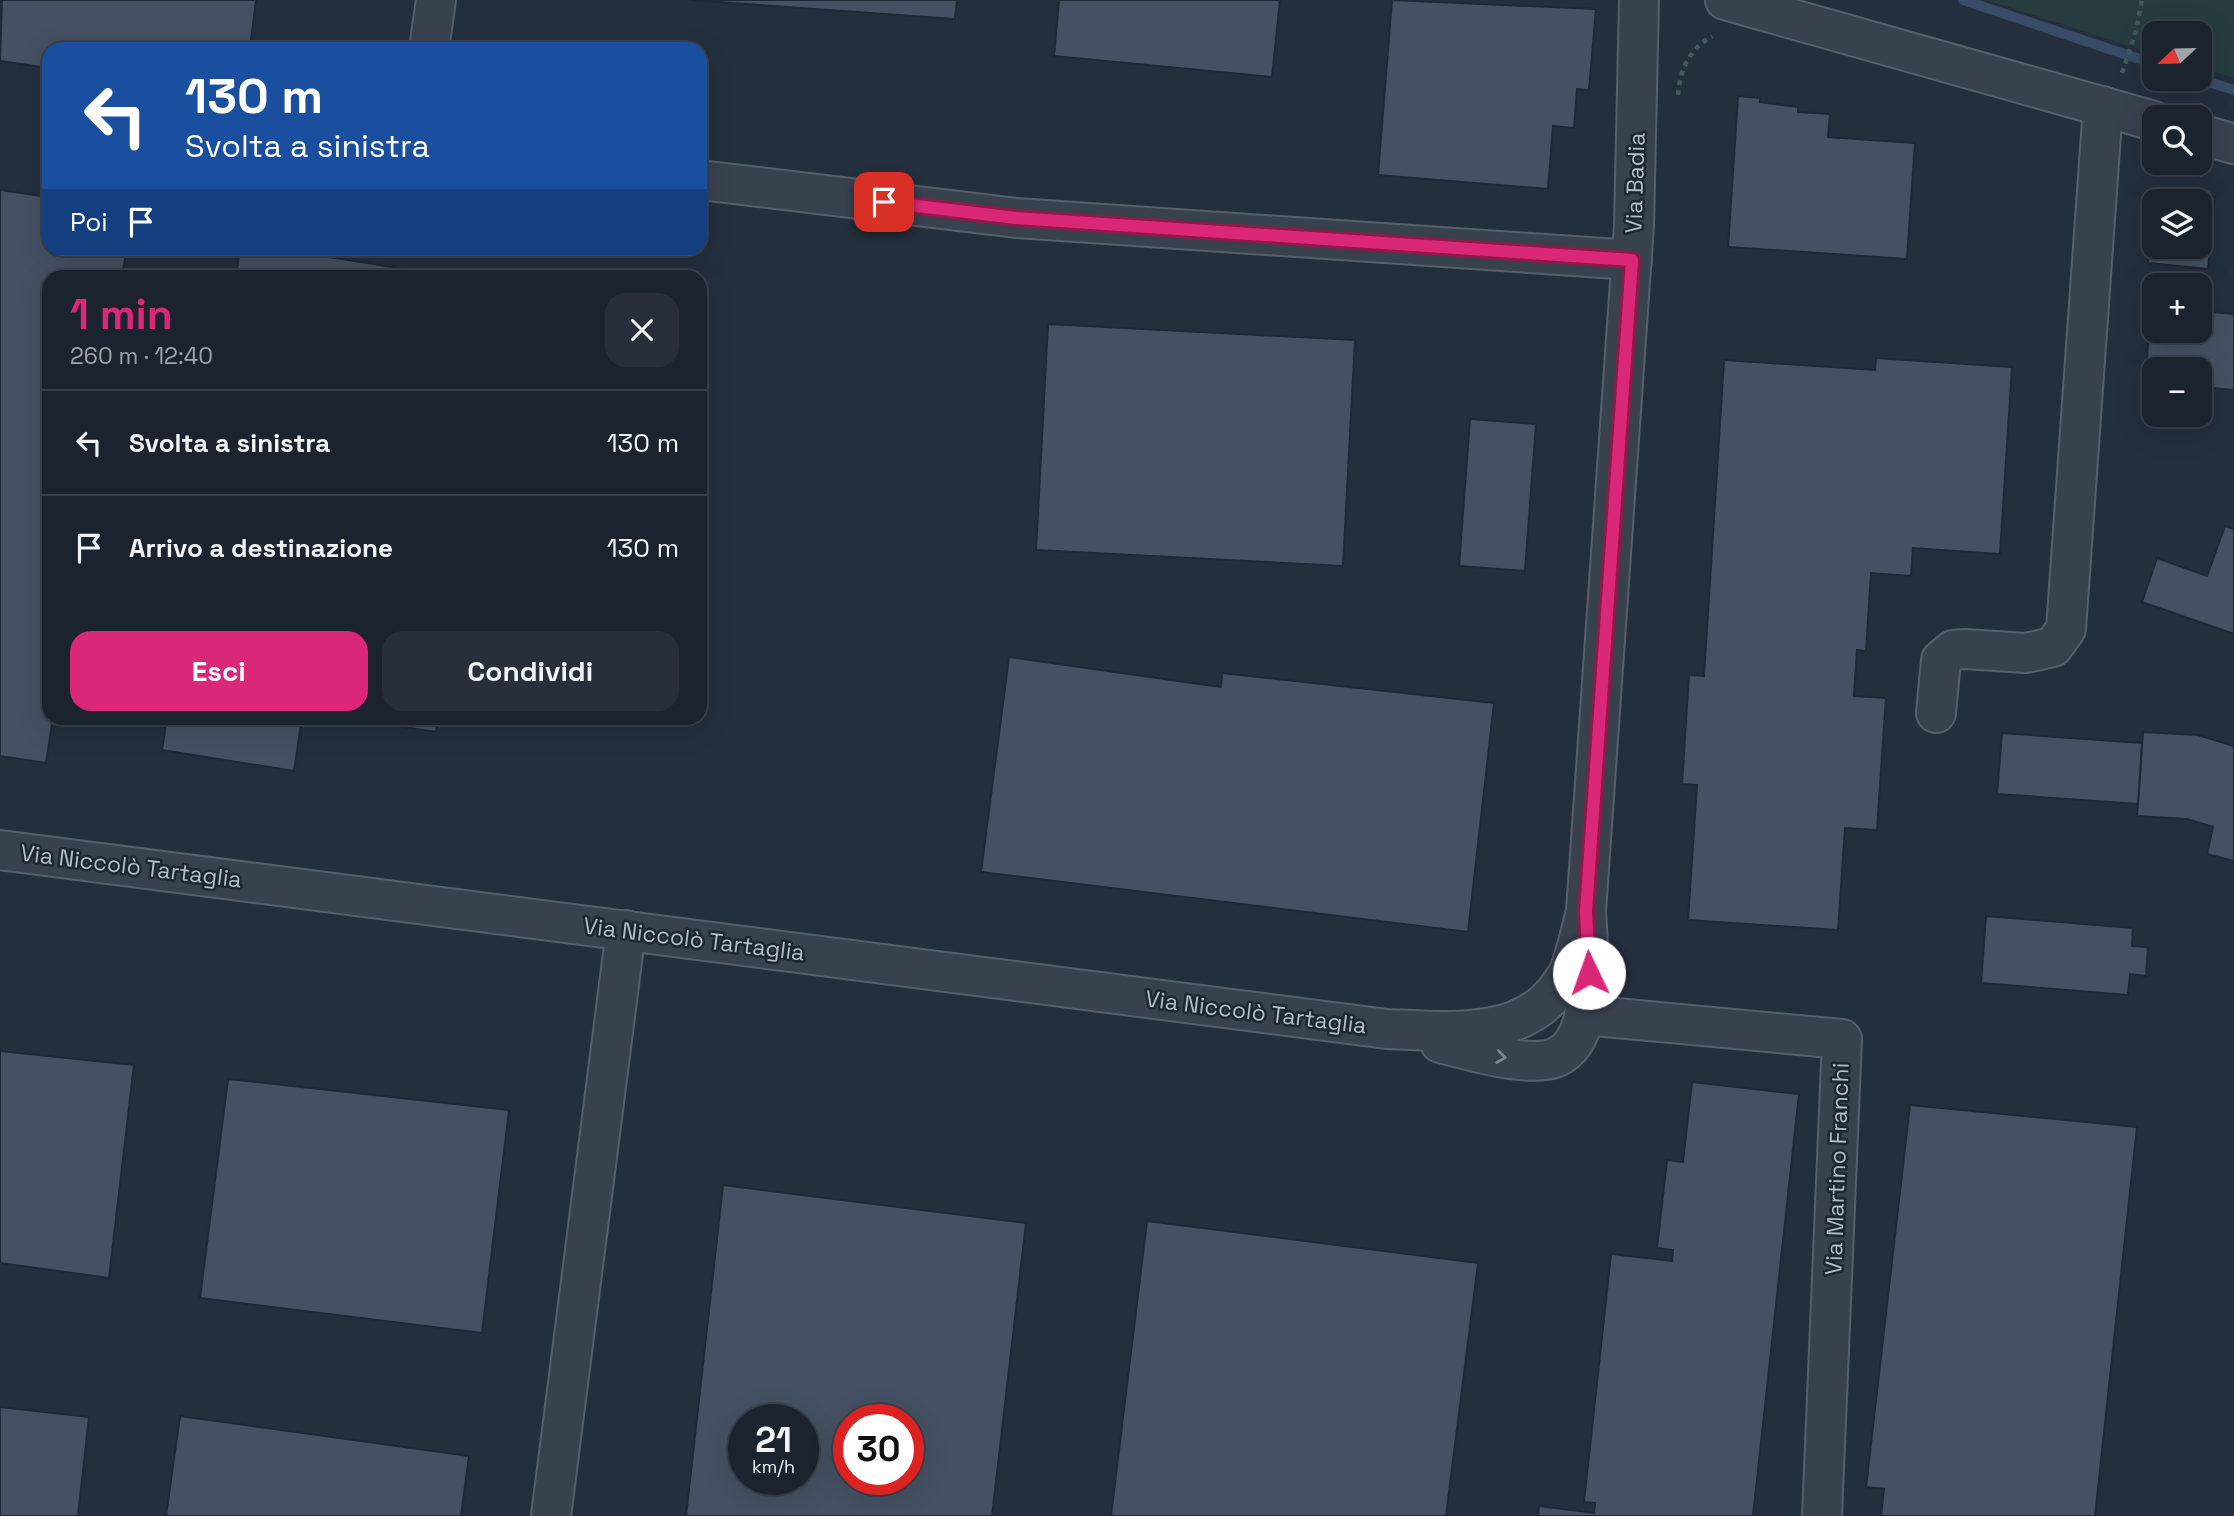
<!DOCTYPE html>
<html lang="it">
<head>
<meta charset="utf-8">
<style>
  :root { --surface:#1b232e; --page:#282f3a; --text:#f1f3f6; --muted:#a0a4aa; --line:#39404a; --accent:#db2777 }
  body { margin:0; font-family:"Space Grotesk",sans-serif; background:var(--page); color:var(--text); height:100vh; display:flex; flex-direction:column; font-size:26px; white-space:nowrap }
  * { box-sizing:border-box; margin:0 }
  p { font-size:23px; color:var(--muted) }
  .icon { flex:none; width:38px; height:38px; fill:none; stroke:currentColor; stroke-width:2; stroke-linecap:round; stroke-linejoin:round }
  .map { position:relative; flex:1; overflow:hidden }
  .sheet { position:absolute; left:42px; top:270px; width:665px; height:455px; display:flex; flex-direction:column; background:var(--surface); border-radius:21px; box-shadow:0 7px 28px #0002,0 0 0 2px var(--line) }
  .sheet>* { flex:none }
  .top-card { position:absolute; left:42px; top:42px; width:665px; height:214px; border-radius:21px; box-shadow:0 7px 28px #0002,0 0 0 2px var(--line); background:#1a4fa0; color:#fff; overflow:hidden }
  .needle { width:46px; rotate:248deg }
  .buttons { position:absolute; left:2142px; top:21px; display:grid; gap:14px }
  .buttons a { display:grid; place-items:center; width:70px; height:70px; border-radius:14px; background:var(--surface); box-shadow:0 7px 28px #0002,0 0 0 2px var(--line); font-size:35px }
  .speed { position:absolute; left:728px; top:1404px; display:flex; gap:14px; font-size:35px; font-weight:700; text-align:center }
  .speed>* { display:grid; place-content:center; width:91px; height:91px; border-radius:50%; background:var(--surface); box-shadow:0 7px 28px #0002,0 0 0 2px var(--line); line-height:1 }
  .speed small { font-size:18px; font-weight:400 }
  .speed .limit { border:10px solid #d22; background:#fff; color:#111 }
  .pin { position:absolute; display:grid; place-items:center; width:60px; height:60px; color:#fff; margin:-30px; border-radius:14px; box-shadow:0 4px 10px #0006 }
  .me { position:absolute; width:77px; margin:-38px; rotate:357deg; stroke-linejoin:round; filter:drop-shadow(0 0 5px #0008) }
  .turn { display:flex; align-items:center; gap:24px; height:147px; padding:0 28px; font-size:32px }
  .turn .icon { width:91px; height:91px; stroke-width:2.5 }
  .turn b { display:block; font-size:49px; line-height:60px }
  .then { display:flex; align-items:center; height:66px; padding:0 28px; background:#0003; gap:14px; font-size:26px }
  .round { display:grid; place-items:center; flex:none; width:74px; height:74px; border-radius:21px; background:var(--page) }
  .summary { display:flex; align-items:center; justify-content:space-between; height:119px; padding:0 28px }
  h1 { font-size:42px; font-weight:800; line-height:52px; color:var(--accent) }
  .cta { display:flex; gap:14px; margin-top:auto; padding:14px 28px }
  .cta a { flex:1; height:80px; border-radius:21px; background:var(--accent); color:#fff; font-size:28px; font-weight:800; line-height:80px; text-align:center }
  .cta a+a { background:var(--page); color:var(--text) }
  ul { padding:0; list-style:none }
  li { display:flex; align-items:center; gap:21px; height:105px; padding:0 28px; border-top:2px solid var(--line) }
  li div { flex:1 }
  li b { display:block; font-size:26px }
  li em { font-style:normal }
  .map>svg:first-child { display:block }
</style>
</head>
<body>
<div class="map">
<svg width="2234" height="1516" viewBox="0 0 2234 1516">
  <rect width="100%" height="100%" fill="#242f3e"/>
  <!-- green -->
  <polygon fill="#263c3f" points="1987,0 2234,0 2234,78 2200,68 2200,33 2154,33 2154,54"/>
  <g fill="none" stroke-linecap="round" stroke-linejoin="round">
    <!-- stream -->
    <g stroke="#394c67" stroke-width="10">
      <polyline points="1963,0 2154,64"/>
      <polyline points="2199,79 2234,90"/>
    </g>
  </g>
  <!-- building -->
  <g fill="#455162" stroke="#1f2835" stroke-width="2" fill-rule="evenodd">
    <polygon points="2,0 256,0 250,49 49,49 49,68 0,61"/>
    <polygon points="690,0 957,0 955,19"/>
    <polygon points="1059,0 1280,0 1272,77 1054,56"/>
    <polygon points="1392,0 1596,9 1589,90 1577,89 1574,128 1553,126 1548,189 1378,175"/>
    <polygon points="1738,96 1760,98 1760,102 1798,107 1798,112 1830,114 1828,137 1915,143 1907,259 1728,247"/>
    <polygon points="0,190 49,197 49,248 127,248 122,276 49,276 49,718 53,718 46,763 0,756"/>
    <path d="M2154,192L2215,197L2208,269L2148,263ZM2154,201H2200V247H2154Z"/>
    <polygon points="240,248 271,248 450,276 236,276"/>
    <polygon points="2151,307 2154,307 2154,331 2200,331 2200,311 2234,314 2234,390 2200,387 2200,369 2154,369 2154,383 2145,382"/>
    <polygon points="1048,324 1355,340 1343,566 1036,550"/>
    <polygon points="1876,358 2012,367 2000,554 1913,548 1911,576 1871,573 1866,651 1857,650 1854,696 1886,698 1877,830 1845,828 1838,930 1688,920 1697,785 1682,784 1689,675 1704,676 1724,360 1875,370"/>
    <polygon points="1470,419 1536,424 1525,571 1459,566"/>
    <polygon points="2225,526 2234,529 2234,639 2234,634 2142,602 2157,558 2207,576"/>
    <polygon points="1009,657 1221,687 1222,673 1494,703 1468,932 981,872"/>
    <polygon points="167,718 302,718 294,771 162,750"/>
    <polygon points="346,718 438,718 436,732"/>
    <polygon points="2143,732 2198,735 2234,746 2234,861 2207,854 2213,827 2187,819 2137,816"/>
    <polygon points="2002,733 2142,743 2138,804 1997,794"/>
    <polygon points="1986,916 2133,928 2132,946 2148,947 2146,976 2130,974 2128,995 1981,983"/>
    <polygon points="0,1051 134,1065 109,1278 0,1263"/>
    <polygon points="228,1079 509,1110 482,1333 200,1298"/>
    <polygon points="1692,1082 1799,1094 1753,1516 1538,1516 1539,1506 1594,1513 1595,1503 1584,1502 1611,1254 1672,1261 1673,1250 1657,1248 1667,1160 1683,1162"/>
    <polygon points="1910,1105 2137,1127 2095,1516 1881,1516 1884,1489 1866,1487"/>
    <path d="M723,1185L1026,1223L992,1516H686ZM744,1419H803V1479H744ZM849,1419H908V1479H849Z"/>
    <polygon points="1147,1221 1478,1263 1446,1516 1111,1516"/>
    <polygon points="0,1407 89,1417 78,1516 0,1516"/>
    <polygon points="180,1416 469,1456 461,1516 166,1516"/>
  </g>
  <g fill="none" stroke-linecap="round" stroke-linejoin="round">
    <!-- minor casing -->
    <g stroke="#565f6c" stroke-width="42">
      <g id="minor">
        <polyline points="1725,0 2154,121"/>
        <polyline points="429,49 436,0"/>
        <polyline points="2200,134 2234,144"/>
        <polyline points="700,180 1016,218 1632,260"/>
        <polyline points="1936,713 1941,660 1953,650 1965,649 2026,653 2053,647 2066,629 2103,106"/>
        <path d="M0,850L1387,1029C1445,1031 1521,1041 1559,987C1563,981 1568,975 1570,969C1577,950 1581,930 1586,911"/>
        <polyline points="1584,1015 1842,1039 1822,1516"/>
        <path d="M1440,1043C1468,1050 1530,1069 1557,1057C1599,1037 1588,949 1586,911L1634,225L1639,0"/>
        <polyline points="551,1516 626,930"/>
      </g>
    </g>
    <!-- path -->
    <g stroke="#44595c" stroke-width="4.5" stroke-dasharray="5 5" stroke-linecap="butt">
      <polyline points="2122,73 2136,31 2142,0"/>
      <path d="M1678,95C1680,69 1689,50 1712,36"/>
    </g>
    <!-- minor -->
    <use href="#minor" stroke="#38414e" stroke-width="38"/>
  </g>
  <!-- one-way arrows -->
  <defs><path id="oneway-chevron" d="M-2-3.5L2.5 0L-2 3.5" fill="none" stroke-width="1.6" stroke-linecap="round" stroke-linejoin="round" transform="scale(1.75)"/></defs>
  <use stroke="#7c8592" href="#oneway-chevron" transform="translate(1501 1057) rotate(8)"/>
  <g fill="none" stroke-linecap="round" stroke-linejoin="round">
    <!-- route casing -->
    <g stroke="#8e194d" stroke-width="18">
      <polyline id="route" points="884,202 1016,218 1632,260 1586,911 1589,973"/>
    </g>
    <!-- route -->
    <use href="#route" stroke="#db2777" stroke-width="12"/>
  </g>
  <g text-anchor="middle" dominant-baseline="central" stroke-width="5" stroke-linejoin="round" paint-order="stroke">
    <!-- street labels -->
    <g font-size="23" fill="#b4bcc9" stroke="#1d2633">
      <text transform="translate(1635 183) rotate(-88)">Via Badia</text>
      <text transform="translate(131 866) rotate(7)">Via Niccolò Tartaglia</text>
      <text transform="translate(694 939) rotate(7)">Via Niccolò Tartaglia</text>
      <text transform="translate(1256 1012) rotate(7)">Via Niccolò Tartaglia</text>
      <text transform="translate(1837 1169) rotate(-88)">Via Martino Franchi</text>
    </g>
  </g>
</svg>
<div class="buttons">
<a><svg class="needle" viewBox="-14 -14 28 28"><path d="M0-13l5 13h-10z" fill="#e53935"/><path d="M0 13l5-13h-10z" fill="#a0a4aa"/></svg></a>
<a><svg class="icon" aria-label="search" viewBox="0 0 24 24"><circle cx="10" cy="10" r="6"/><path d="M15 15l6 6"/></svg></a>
<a><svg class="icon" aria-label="layers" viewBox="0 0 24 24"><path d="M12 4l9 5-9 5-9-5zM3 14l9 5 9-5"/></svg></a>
<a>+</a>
<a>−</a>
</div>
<div class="speed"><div>21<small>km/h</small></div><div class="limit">30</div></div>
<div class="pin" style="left:884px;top:202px;background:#d93025"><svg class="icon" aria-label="arrive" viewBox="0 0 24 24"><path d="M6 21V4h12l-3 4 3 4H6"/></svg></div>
<svg class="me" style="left:1589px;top:973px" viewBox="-20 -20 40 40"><circle r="19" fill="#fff"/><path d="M0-13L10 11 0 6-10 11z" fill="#db2777"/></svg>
<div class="top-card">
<div class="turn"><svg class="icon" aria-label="left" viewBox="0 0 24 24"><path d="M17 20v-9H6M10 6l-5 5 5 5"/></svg><div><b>130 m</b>Svolta a sinistra</div></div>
<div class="then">Poi<svg class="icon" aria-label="arrive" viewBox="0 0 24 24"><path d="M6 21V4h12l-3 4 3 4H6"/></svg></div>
</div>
<section class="sheet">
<div class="summary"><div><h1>1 min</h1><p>260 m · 12:40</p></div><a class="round"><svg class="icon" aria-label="close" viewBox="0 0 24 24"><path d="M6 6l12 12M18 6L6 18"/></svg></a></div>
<ul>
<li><svg class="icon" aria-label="left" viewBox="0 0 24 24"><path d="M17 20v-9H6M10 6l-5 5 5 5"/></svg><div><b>Svolta a sinistra</b></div><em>130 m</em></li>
<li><svg class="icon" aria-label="arrive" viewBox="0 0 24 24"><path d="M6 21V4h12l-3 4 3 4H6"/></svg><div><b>Arrivo a destinazione</b></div><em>130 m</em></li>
</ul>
<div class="cta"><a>Esci</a><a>Condividi</a></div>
</section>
</div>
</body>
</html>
